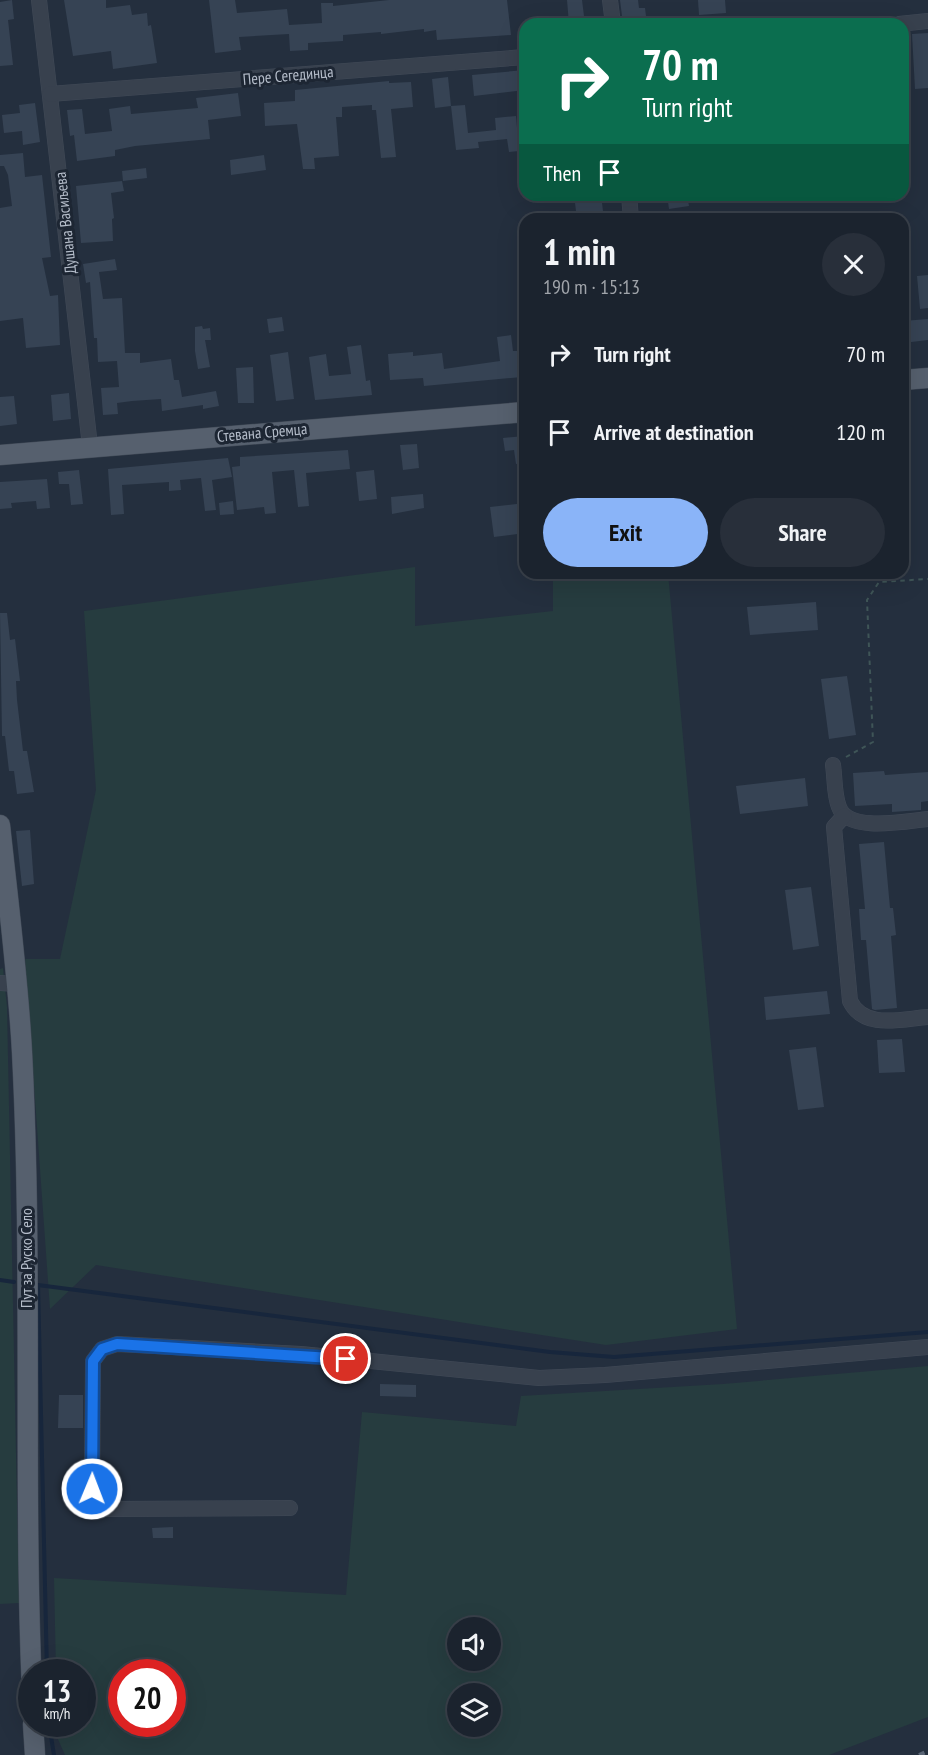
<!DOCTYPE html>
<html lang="en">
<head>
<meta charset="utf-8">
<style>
  :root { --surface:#1b232e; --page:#282f3a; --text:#f1f3f6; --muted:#a0a4aa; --line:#39404a; --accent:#8ab4f8 }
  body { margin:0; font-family:"PT Sans Narrow",sans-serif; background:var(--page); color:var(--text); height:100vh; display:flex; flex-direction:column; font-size:22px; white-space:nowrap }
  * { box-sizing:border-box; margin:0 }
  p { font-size:20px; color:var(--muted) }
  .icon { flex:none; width:33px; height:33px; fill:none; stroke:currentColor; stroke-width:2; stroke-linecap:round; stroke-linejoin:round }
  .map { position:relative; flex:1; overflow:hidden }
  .side { position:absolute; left:519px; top:213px; width:390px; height:366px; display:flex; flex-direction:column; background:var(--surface); border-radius:18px; box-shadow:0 6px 24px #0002,0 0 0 2px var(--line) }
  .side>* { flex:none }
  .guide { position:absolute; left:519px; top:18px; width:390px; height:183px; border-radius:18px; box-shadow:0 6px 24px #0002,0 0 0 2px var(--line); background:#0b6e4f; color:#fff; overflow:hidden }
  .controls { position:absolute; left:447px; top:1617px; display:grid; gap:12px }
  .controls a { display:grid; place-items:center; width:54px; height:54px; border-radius:50%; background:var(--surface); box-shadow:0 6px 24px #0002,0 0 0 2px var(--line); font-size:30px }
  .speed { position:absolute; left:18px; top:1659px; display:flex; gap:12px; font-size:30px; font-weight:700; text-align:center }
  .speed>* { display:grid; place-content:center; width:78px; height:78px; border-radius:50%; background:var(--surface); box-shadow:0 6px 24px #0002,0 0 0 2px var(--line); line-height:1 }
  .speed small { font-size:15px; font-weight:400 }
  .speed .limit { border:9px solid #d22; background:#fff; color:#111 }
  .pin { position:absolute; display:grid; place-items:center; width:51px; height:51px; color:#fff; margin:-26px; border:3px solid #fff; border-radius:50%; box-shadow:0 2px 6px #0007 }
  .me { position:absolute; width:66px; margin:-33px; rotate:1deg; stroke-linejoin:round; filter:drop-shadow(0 0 4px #0008) }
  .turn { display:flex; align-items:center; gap:21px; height:126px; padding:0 24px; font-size:27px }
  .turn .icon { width:78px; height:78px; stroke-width:2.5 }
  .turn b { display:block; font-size:42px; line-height:51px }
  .then { display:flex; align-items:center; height:57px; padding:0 24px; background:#0003; gap:12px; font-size:22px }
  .round { display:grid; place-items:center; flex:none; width:63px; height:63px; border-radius:32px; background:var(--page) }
  .summary { display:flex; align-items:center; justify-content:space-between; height:102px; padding:0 24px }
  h1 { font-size:36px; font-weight:700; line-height:45px }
  .action { display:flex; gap:12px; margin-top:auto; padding:12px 24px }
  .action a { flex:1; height:69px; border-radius:36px; background:var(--accent); color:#111; font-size:24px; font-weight:700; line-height:69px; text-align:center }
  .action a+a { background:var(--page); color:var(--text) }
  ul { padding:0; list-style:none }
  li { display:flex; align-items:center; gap:18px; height:78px; padding:0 24px }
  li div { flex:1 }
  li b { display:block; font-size:22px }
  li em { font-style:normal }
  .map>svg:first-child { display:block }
</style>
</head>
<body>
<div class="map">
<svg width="928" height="1755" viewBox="0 0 928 1755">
  <rect width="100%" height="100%" fill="#242f3e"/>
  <!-- green -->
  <g fill="#263c3f" fill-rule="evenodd">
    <polygon points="415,567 415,626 553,611 553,573 668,573 737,1329 606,1345 96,1265 50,1309 25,959 60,959 96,790 84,611"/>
    <polygon points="3,968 7,1007 19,1603 0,1604 0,969"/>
    <path d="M928,1366V1717L829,1755H65L57,1737V1724H82V1672H56L54,1578L346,1595L362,1412L516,1426L521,1396L723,1384ZM458,1628H490V1660H458ZM122,1672H172V1724H122ZM458,1694H490V1726H458Z"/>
  </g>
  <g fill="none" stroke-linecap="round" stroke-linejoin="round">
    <!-- stream -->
    <g stroke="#17263c" stroke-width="4">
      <polyline points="0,1280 14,1282"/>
      <polyline points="47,1672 38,1285 550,1352 614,1357 928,1332"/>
      <polyline points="49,1724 54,1755"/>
    </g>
  </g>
  <!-- building -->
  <g fill="#364354">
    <polygon points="12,0 14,19 8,20 13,65 0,66 0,2"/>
    <polygon points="64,0 106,0 106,8 130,5 132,15 147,13 148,26 151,25 157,63 113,69 111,51 73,56"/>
    <polygon points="209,0 235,0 237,13 287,9 289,25 322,23 321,3 333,3 333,6 389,0 507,0 511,35 437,40 436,30 424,32 424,29 381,34 381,32 343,35 343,41 308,43 308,50 290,51 289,34 239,37 241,50 215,53"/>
    <polygon points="567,0 582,0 585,24 569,24"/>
    <polygon points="620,0 638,0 639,8 645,8 647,24 623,24"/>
    <polygon points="698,0 725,0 726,13 699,15"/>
    <polygon points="928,33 928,88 915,89 912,34"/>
    <polygon points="525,70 525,90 474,96 472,75"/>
    <polygon points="448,77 451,106 435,108 432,79"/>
    <polygon points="389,81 389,83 411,82 413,107 391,109 396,157 381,158 376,110 372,110 372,105 342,107 342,117 336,117 339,156 314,158 315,169 303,169 297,124 265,126 264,103 295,101 295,90"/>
    <polygon points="238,93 241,116 208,120 210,139 135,146 115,150 115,156 77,161 74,135 70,136 67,110 82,109 85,134 112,131 109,109 130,106 131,114 198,108 196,98"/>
    <polygon points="35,103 40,142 23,145 22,131 4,133 2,115 20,113 19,105"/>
    <polygon points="465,105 468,133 496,130 495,118 516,116 519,151 509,152 507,139 478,142 479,148 456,150 451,106"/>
    <polygon points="23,153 25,177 42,175 51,257 42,258 50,296 58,295 60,345 26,348 23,318 0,321 0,208 12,206 8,175 4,166 0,166 0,155"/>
    <polygon points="264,155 266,170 231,175 230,160"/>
    <polygon points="146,168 147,178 123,181 122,171"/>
    <polygon points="122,181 124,191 111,193 114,218 112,219 113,241 81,243 76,186"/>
    <polygon points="574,195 601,195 604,219 577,219"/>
    <polygon points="667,195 687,195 689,206 669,209"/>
    <polygon points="115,259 117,270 99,272 103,299 122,298 125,353 140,353 140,363 171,359 174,380 179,380 182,397 216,391 219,406 203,409 203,405 162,411 161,399 132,401 117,403 118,414 103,415 101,388 119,387 117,361 98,362 97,338 94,338 90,282 86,283 83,264"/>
    <polygon points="928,275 928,308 920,309 917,276"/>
    <polygon points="282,317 284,331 269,333 267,319"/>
    <polygon points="928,319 928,340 903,343 903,321"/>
    <polygon points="202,326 203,329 210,328 211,340 205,340 210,367 198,369 195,351 195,327"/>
    <polygon points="511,335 513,351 519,351 522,377 424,386 423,378 390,380 388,354 413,352 413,356 442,353 444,369 500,361 497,337"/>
    <polygon points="361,345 366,381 370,380 372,395 315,400 309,357 326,354 329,376 351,374 347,347"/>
    <polygon points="288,352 294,399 276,401 270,355"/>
    <polygon points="253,367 254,403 238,403 236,368"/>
    <polygon points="69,393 71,419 53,421 51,395"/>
    <polygon points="14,396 17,424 0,426 0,397"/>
    <polygon points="525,436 525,463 516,464 514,450 505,451 503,438"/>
    <polygon points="417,444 419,468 403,470 400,445"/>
    <polygon points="348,450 350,469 306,473 309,506 298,507 294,470 272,472 276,513 265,514 264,507 237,510 232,467 240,466 240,457"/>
    <polygon points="228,458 232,477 212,480 216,510 205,511 201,478 180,480 181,490 169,491 169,482 122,485 124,514 111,515 108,469"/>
    <polygon points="79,470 83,504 71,505 69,484 59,484 58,472"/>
    <polygon points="374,470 377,499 359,501 356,472"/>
    <polygon points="47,479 50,508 37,509 36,501 11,503 12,508 0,509 0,482"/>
    <polygon points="423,494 424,508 392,514 391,497"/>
    <polygon points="233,501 234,514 220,515 219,503"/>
    <polygon points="525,503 525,533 494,537 490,507"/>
    <polygon points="816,602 818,630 750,635 747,607"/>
    <polygon points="0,613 7,613 10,640 15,639 20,681 16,681 17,700 23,751 27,751 34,792 17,794 14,771 9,771 5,736 2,736"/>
    <polygon points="847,676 856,735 829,739 821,679"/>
    <polygon points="884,771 885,775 928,772 928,801 921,802 921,810 892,812 892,804 855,806 853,773"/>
    <polygon points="805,778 808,806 740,814 736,786"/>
    <polygon points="30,830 34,884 22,886 16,831"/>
    <polygon points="884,842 890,908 893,908 896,935 891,936 897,1008 875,1010 872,1009 866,940 861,940 859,909 865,909 859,844"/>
    <polygon points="811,887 819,946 793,950 785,890"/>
    <polygon points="827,991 830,1014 766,1020 764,997"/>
    <polygon points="902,1039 905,1072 879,1073 877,1040"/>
    <polygon points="816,1047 824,1107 798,1110 789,1050"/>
    <polygon points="380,1384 416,1385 416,1397 380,1396"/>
    <polygon points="59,1395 83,1395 83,1428 58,1428"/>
    <polygon points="173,1527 173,1538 153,1538 152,1528"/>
  </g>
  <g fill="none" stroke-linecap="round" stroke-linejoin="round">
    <!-- minor casing -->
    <g stroke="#414a57" stroke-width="16">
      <g id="minor">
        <polyline points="39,0 90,446"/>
        <polyline points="610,0 613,24"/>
        <polyline points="899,24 928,21"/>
        <polyline points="50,94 525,57"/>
        <polyline points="629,195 631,219"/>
        <path d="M833,765C835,778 834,795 839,807C848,833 906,821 928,819"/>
        <path d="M844,816L834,827L850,1001C864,1030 901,1019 928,1017"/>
        <polyline points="0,983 16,984"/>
        <path d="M290,1508L109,1509C99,1506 93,1500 92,1489L93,1361L102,1349L117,1344L301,1354L539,1378L605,1375L928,1347"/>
      </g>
    </g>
    <!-- major casing -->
    <g stroke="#414a57" stroke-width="21">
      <g id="major">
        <polyline points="903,380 928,378"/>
        <polyline points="0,455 525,412"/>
        <path d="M0,825C8,901 18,976 22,1052C33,1265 23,1479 32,1692"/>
        <polyline points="33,1724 35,1755"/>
      </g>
    </g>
    <!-- path -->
    <polyline stroke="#3f5557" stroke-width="2" stroke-dasharray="4.5 4.5" stroke-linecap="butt" points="846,757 873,742 867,600 879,582 928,579"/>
    <!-- minor -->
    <use href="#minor" stroke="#38414e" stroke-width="15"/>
    <!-- major -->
    <use href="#major" stroke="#56606e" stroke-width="20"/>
    <!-- rail -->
    <polyline stroke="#5a6575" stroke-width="4" stroke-dasharray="6 6" stroke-linecap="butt" points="919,1755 928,1751"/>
  </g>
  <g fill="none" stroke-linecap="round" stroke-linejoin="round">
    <!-- route casing -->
    <g stroke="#114b97" stroke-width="15">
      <polyline id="route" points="92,1489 93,1361 102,1349 117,1344 346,1359"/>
    </g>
    <!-- route -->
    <use href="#route" stroke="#1a73e8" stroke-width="10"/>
  </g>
  <g text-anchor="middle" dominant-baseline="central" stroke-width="6" stroke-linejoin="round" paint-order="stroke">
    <!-- street labels -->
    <g font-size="16" fill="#b4bcc9" stroke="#1d2633">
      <text transform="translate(288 75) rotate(-5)">Пере Сегединца</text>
      <text transform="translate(65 223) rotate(-96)">Душана Васиљева</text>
      <text transform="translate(262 432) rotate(-5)">Стевана Сремца</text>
      <text transform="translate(26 1258) rotate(-90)">Пут за Руско Село</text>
    </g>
  </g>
</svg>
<div class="controls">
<a><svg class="icon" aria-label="sound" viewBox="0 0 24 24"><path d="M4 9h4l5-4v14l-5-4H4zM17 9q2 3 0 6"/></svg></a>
<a><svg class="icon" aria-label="layers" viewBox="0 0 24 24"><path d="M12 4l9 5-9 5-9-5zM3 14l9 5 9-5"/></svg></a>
</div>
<div class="speed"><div>13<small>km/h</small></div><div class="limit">20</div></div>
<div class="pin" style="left:346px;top:1359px;background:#d93025"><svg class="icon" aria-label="arrive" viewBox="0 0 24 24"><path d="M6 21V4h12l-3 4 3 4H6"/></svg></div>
<svg class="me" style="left:92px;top:1489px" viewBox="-20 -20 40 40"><circle r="17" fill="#1a73e8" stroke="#fff" stroke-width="3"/><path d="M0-11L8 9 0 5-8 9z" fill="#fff"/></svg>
<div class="guide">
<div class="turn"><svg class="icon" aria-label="right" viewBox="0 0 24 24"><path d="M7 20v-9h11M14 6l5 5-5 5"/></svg><div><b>70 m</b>Turn right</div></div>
<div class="then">Then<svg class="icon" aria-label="arrive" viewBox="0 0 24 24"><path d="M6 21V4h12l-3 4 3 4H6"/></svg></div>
</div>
<section class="side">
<div class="summary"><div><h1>1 min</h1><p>190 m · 15:13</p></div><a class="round"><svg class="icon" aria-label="close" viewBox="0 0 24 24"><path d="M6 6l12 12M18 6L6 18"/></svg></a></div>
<ul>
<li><svg class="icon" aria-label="right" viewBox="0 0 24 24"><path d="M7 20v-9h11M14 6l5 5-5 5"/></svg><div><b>Turn right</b></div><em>70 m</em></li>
<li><svg class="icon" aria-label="arrive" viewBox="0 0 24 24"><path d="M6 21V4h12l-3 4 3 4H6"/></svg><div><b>Arrive at destination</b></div><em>120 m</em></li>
</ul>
<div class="action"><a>Exit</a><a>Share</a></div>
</section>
</div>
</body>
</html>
